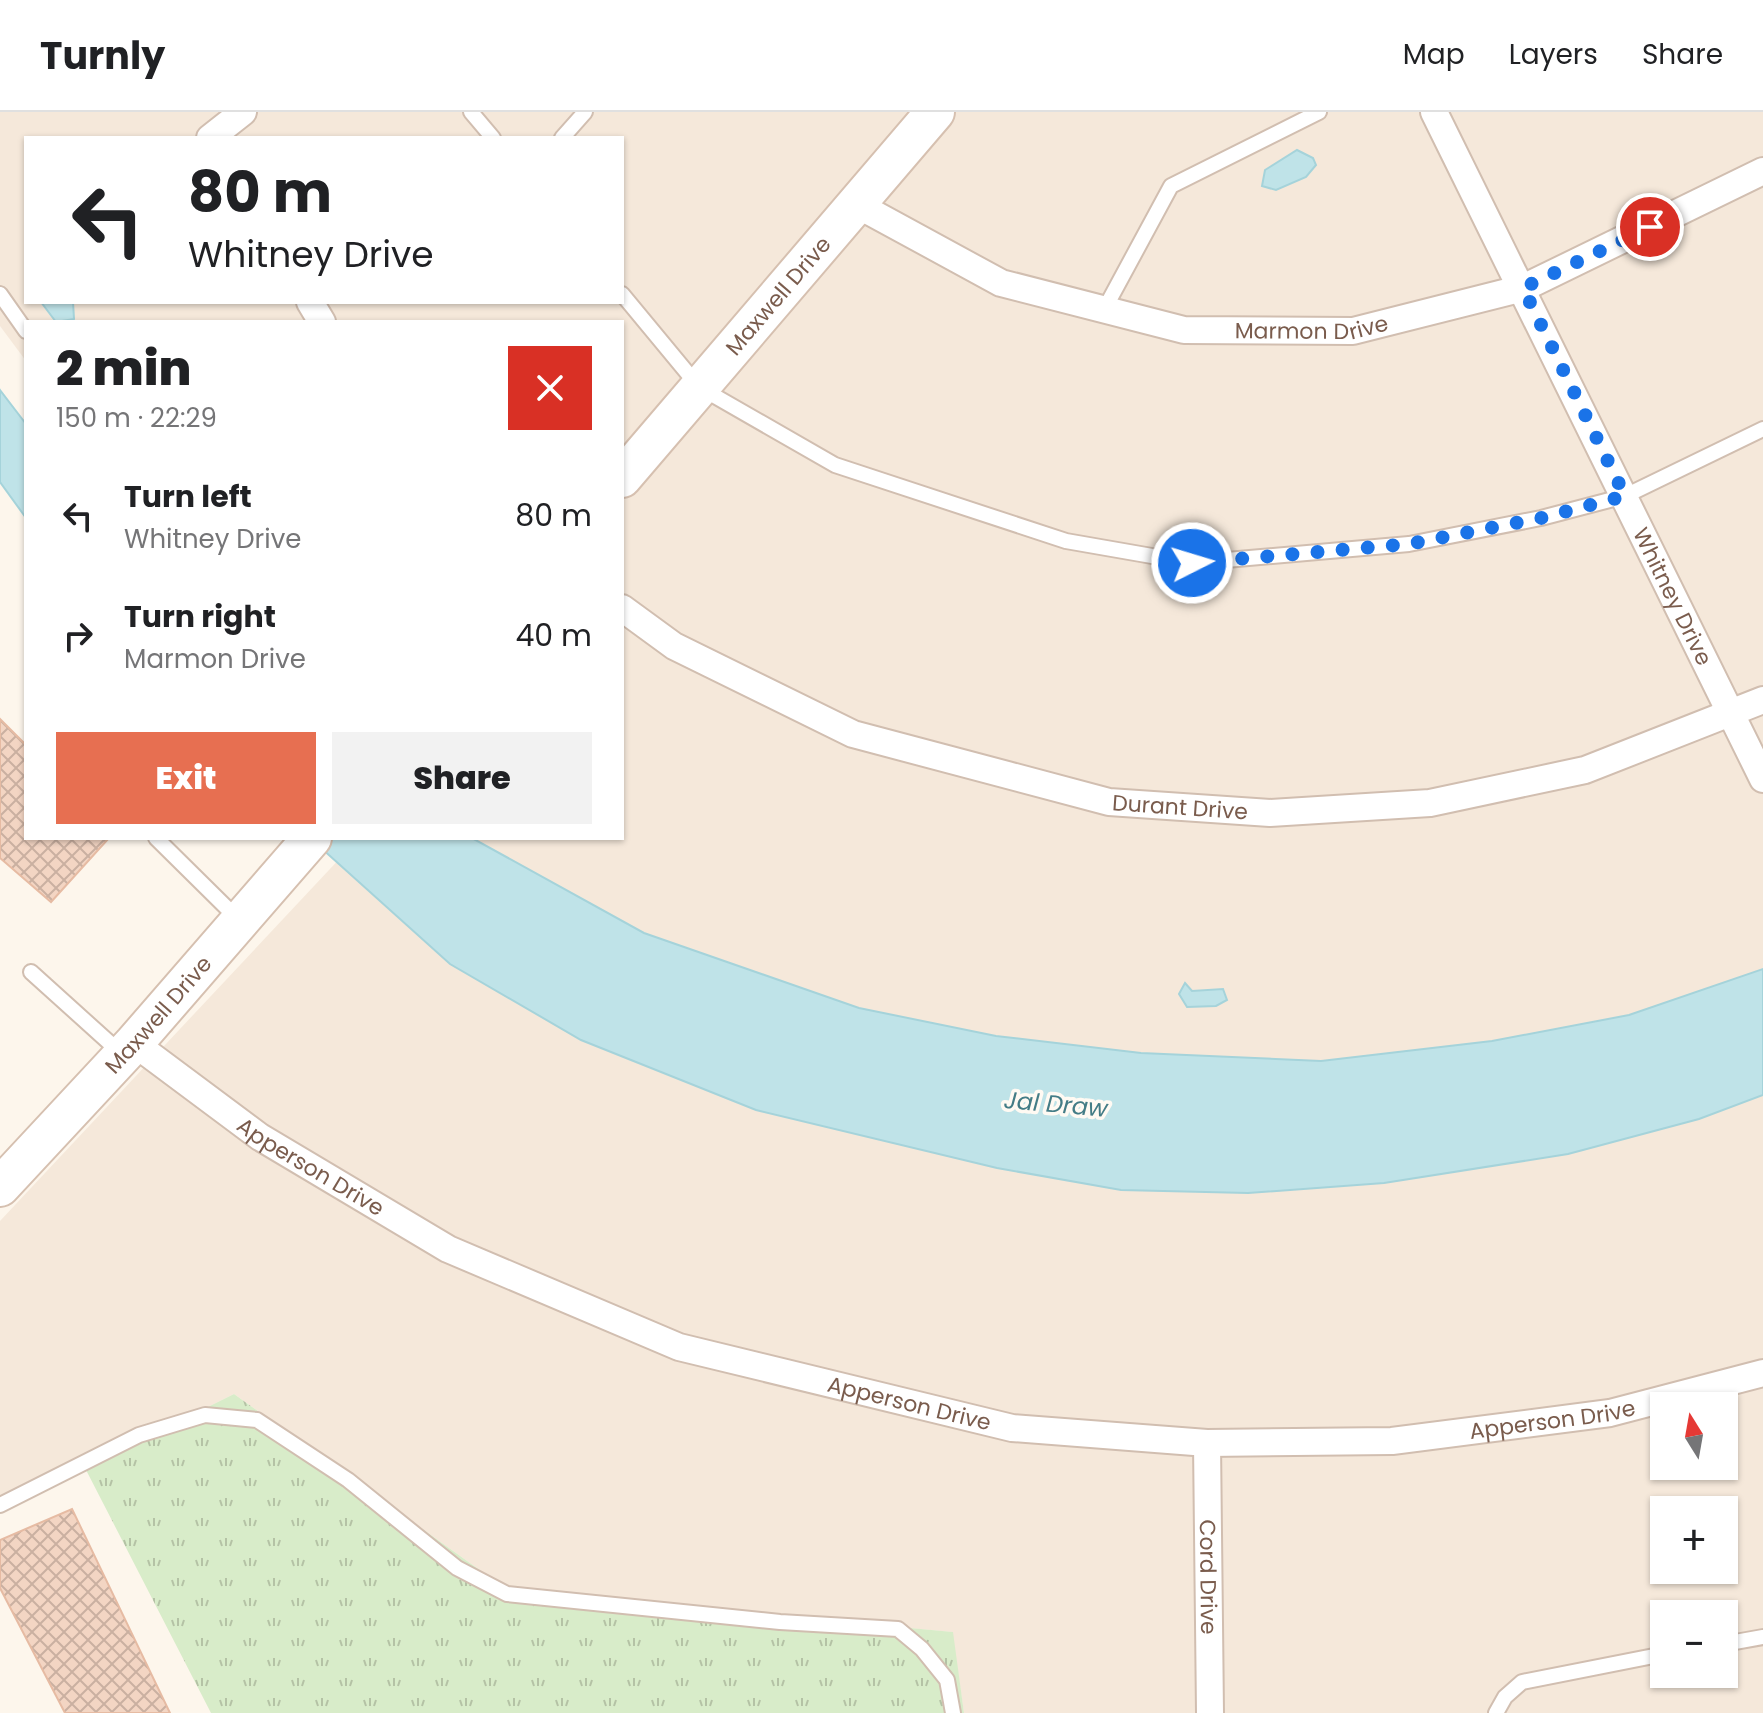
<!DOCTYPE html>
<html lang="en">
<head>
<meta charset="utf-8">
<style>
  :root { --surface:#fff; --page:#f2f2f2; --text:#202124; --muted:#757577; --line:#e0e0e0; --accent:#e76f51 }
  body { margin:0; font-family:Poppins,sans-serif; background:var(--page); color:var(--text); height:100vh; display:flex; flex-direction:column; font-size:30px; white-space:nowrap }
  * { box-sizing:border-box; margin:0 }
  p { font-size:26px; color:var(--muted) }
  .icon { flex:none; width:44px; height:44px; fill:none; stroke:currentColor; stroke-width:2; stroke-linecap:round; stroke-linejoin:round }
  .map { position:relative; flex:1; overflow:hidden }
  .sheet { position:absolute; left:24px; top:208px; width:600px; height:520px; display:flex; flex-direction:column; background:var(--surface); border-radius:0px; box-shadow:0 2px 6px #0004 }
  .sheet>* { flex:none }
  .guide { position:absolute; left:24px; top:24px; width:600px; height:168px; border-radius:0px; box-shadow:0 2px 6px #0004; background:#fff; color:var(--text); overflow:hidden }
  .needle { width:52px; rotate:349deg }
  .fabs { position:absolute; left:1650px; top:1280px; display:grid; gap:16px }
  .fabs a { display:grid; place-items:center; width:88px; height:88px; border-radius:0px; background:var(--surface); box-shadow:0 2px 6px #0004; font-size:40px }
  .pin { position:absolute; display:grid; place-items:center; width:68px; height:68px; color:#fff; margin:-34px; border:4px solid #fff; border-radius:50%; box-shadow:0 2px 8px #0007 }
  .me { position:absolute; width:88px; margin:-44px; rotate:85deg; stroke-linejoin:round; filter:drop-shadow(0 0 6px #0008) }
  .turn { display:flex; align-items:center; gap:28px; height:168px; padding:0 32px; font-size:36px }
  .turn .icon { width:104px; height:104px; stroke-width:2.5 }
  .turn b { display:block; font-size:56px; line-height:68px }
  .round { display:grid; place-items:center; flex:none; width:84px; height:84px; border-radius:0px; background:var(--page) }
  .overview { display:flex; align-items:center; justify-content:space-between; height:136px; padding:0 32px }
  h1 { font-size:48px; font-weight:800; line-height:60px }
  .cta { display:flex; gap:16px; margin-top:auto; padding:16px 32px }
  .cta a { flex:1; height:92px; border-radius:0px; background:var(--accent); color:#fff; font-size:32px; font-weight:800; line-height:92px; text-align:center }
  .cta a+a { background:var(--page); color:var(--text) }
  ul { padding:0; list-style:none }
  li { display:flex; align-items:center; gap:24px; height:120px; padding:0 32px }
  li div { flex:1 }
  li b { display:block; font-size:30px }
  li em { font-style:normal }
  header { display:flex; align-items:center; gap:48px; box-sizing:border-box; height:112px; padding:0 40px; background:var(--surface); border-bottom:2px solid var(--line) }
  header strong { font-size:38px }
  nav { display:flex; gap:44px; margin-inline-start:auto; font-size:28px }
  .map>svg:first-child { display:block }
</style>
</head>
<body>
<header>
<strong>Turnly</strong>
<nav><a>Map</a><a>Layers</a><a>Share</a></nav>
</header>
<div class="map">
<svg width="1763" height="1601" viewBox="0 0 1763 1601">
  <defs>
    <pattern id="grass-tufts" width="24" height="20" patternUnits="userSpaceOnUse" patternTransform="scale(2)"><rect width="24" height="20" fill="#d8ecc9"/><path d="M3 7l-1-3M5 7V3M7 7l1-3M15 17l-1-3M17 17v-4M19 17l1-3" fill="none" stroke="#b4c2a5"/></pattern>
    <pattern id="building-cross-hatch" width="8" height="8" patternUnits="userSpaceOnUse" patternTransform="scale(2)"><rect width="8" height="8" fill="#f3d5c3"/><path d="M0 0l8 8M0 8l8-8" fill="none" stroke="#cab0a1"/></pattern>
  </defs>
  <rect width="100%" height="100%" fill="#fdf6ec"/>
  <!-- residential -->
  <path fill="#f5e8da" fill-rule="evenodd" d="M0,0H1763V1601H964L952,1520L509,1479L234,1282L0,1399V1109L359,726H622V210H26V249L0,214ZM26,26H622V190H26ZM1664,1294H1724V1354H1664ZM1664,1398H1724V1458H1664ZM1664,1502H1724V1562H1664Z"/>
  <!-- grass -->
  <polygon fill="url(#grass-tufts)" points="234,1282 509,1479 953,1520 964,1601 211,1601 85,1356"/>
  <!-- water -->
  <g fill="#bfe3e8" stroke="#a5d3da" stroke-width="2">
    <polygon points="1297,38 1313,46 1316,53 1306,65 1276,78 1262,74 1265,58"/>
    <polygon points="41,190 73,190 74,207 56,210"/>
    <polygon points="0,278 26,312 26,406 0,370"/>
    <polygon points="310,726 472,726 644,821 859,896 996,924 1141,941 1321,949 1492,929 1629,903 1763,857 1763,983 1699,1007 1568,1042 1384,1071 1248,1081 1121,1078 997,1056 756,998 581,928 450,852"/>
    <polygon points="1185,871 1192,879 1223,877 1227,888 1216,894 1187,895 1179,882"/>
  </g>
  <!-- building -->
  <g fill="url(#building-cross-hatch)" stroke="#e6bba3" stroke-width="2">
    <polygon points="0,607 26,633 26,726 109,726 51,790 0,746"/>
    <polygon points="72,1397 170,1601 65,1601 0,1476 0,1428"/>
  </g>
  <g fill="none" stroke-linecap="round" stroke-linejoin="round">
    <!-- lane casing -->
    <g stroke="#d1beb0" stroke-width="18">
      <g id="lane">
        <polyline points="471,0 493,26"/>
        <polyline points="562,26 585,0"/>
        <polyline points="0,182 26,219"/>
        <polyline points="622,182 699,275 835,353 1066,429 1192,451 1409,432 1541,406 1625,384 1763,317"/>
        <polyline points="1104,198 1171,74 1319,0"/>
        <polyline points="156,726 238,807"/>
        <polyline points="31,860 123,943"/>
        <polyline points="0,1393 139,1323 205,1303 257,1308 348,1368 457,1456 507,1482 780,1510 898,1517 922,1537 947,1568 953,1601"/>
        <polyline points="1724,1532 1763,1525"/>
        <polyline points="1496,1601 1505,1585 1522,1570 1664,1542"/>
      </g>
    </g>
    <!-- street casing -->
    <g stroke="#d1beb0" stroke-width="30">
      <g id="street">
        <path id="s1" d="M1434,0L1763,667"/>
        <polyline points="210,26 243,0"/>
        <path id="s2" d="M854,91L1001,171L1184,218L1353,219L1523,176L1763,59"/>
        <polyline points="310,190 322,210"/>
        <path id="s3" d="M622,496L674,534L853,622L1109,690L1270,701L1430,691L1585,658L1763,588"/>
        <path id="s4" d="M134,931L260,1025L448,1137L679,1235L1012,1316L1207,1331L1392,1329L1610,1301L1763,1261"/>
        <path id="s5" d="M1207,1331L1210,1601"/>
      </g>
    </g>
    <!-- secondary casing -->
    <g stroke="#d6c0b0" stroke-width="42">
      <g id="secondary">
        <path id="s6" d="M622,366L935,0"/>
        <path id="s7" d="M0,1075L134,931L312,726"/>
      </g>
    </g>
    <!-- lane -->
    <use href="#lane" stroke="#fff" stroke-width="14"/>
    <!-- street -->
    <use href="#street" stroke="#fff" stroke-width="26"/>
    <!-- secondary -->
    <use href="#secondary" stroke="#fff" stroke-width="38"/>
  </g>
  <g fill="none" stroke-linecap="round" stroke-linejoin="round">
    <!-- route -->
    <polyline stroke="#1a73e8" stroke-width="14" stroke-dasharray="0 25.2" points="1192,451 1409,432 1541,406 1625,384 1523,176 1650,115"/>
  </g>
  <g text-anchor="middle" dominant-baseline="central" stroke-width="7" stroke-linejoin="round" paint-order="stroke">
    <!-- street labels -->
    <g font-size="22" fill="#7a5c4d" stroke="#fffaf3">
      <text stroke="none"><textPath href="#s6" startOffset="240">Maxwell Drive</textPath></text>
      <text stroke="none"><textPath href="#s2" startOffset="484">Marmon Drive</textPath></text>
      <text stroke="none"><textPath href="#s1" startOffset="540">Whitney Drive</textPath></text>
      <text stroke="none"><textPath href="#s3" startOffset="600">Durant Drive</textPath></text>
      <text stroke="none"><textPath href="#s7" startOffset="234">Maxwell Drive</textPath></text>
      <text stroke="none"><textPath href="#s4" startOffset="216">Apperson Drive</textPath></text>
      <text stroke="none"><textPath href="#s4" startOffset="864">Apperson Drive</textPath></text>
      <text stroke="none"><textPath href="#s4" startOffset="1512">Apperson Drive</textPath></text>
      <text stroke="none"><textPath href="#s5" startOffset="134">Cord Drive</textPath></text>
    </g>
    <!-- water labels -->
    <g font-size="24" font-style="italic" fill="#437c86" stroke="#fffaf3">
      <text transform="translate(1056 992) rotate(5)">Jal Draw</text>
    </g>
  </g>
</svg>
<div class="fabs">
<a><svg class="needle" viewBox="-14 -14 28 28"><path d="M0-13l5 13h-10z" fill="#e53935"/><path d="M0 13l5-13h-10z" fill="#757577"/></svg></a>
<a>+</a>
<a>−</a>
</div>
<div class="pin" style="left:1650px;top:115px;background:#d93025"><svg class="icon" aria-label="arrive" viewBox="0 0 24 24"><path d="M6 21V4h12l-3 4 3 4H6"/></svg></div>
<svg class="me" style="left:1192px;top:451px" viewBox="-20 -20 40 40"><circle r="17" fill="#1a73e8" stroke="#fff" stroke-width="3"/><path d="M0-11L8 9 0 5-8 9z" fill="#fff"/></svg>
<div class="guide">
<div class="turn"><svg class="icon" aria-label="left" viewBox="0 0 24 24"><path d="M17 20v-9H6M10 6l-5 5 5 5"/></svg><div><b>80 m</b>Whitney Drive</div></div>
</div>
<section class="sheet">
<div class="overview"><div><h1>2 min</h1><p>150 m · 22:29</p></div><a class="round" style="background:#d93025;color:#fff"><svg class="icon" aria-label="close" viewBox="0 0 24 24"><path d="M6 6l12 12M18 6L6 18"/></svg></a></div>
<ul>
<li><svg class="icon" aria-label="left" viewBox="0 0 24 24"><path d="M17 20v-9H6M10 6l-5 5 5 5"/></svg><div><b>Turn left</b><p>Whitney Drive</p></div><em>80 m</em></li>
<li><svg class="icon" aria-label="right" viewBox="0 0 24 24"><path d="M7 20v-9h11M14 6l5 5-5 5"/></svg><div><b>Turn right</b><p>Marmon Drive</p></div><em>40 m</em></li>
</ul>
<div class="cta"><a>Exit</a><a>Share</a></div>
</section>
</div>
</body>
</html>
